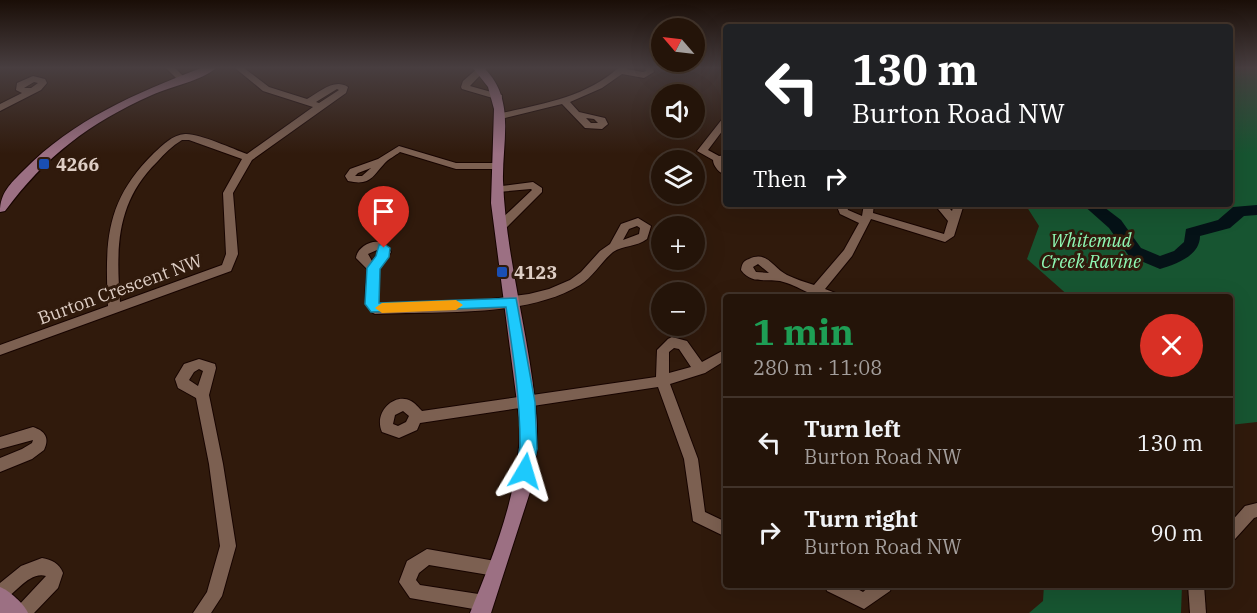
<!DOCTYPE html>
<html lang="en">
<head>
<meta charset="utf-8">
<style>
  :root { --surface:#241409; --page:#2c1d12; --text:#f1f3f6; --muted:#a39e9c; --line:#41332a }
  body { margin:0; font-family:"IBM Plex Serif",serif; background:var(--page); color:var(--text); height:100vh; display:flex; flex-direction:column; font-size:22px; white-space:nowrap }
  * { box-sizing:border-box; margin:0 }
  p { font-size:20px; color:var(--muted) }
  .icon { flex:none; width:33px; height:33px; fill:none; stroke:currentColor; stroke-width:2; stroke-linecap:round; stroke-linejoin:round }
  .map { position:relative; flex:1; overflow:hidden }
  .drawer { position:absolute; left:723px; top:294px; width:510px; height:294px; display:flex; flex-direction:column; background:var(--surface); border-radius:6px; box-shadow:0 6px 24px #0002,0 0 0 2px var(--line) }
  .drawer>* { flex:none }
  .hud { position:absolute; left:723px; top:24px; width:510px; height:183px; border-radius:6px; box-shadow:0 6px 24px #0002,0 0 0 2px var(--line); background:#202124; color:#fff; overflow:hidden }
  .needle { width:39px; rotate:298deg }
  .buttons { position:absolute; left:651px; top:18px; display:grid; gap:12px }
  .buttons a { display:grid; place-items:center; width:54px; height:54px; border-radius:50%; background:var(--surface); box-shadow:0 6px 24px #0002,0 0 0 2px var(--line); font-size:30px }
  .pin { position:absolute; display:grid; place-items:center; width:51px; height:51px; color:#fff; margin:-62px -26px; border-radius:50% 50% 50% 0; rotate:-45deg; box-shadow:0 0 6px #0007 }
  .pin .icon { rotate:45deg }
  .me { position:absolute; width:66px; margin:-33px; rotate:7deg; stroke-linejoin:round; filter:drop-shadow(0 0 4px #0008) }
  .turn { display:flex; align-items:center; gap:21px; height:126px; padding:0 30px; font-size:27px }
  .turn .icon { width:78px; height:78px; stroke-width:2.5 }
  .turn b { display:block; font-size:42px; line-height:51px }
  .then { display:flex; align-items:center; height:57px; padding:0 30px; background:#0003; gap:12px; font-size:22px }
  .round { display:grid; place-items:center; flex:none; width:63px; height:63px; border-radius:32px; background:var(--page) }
  .summary { display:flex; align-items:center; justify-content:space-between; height:102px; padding:0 30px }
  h1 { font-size:36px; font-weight:700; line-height:45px; color:#1e9e55 }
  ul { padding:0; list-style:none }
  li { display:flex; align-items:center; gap:18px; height:90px; padding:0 30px; border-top:2px solid var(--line) }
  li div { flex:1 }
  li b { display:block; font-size:22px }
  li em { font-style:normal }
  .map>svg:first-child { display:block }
</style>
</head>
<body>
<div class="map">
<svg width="1257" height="613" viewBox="0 0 1257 613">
  <rect width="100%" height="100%" fill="#301a0c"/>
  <!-- forest -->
  <g fill="#175531">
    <polygon points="1230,68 1257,68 1257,422 1230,425 1230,297 1070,297 1027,259 1039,226 1025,204 1230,204"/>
    <polygon points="1044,585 1182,585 1181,613 1029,613 1043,601"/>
  </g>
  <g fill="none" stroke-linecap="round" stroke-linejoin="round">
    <!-- river -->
    <path fill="#051217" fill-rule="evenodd" d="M1082,204H1100L1121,220L1141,248L1160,256L1174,251L1184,242L1186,229L1218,220L1233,207L1257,205V215L1244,216L1230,228L1200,236C1200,256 1176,264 1160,269L1129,256L1109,228Z"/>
    <!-- street casing -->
    <g stroke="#170400" stroke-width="2">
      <g id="street">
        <polygon points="166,68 175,68 186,79 179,81"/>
        <path d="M235,68H244L269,87L307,99C320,92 334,78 348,87L346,93L252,160L233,193L238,254L231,271L0,355V345L108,306C105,242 105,201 154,153C163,145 172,135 185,134C199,133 233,149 247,154L313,107L263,91ZM337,89L339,90L319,103L316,102ZM182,140H189L242,159L223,193L226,254L222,265L120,302C116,248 116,202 157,162C164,154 172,146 182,140Z"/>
        <polygon points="478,68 487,68 470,86 502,95 502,99 496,99 462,89 461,87 463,81"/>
        <path d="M618,68H627L626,69L643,72L646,71L645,68H653L654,72L644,78L622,74L602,88L570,102L579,112L605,118L608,124L602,129L585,128L562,104L501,119L496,116L498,114C540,104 585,98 618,68ZM586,118L594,119L598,123H591Z"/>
        <path d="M33,76L45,79L47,83L41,90L0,111V104L22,93L16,90L17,83ZM34,82L38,83L31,88H24Z"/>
        <path d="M726,117V126L708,150L719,156L726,155V161H723L726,166V175C720,174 713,166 713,160L697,151L723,118Z"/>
        <path d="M399,146L456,163H496L501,166L496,169H456L400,152C395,156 388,159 384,164C372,177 370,186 348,181L345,176L350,169L378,159ZM371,168L362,176H355L358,173Z"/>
        <polygon points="533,182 542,188 542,192 505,229 497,229 496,226 497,223 532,190 531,189 498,192 494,191 494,187"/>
        <path d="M836,204H846L848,210L862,216L864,204H874L873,213L944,234L948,221L934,204H945L952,211L954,204H964L954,236L945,242L871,219L852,256L825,289L838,294L840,297H808L807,292C799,288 789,283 780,281C765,278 752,285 741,270C742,264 743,261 749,259C767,250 773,268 787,275C795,279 805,282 814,285L844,250L859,223L840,214ZM758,264L769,273L756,272L753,267Z"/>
        <path d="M638,218L651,226L647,239C637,247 623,245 613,252C601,262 593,277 580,285C526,318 436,311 375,314C360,307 367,283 367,269L356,258C357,247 374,237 384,244C386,245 390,251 391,252L379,269L378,304L477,301L529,294L549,289L570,280L581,272L600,251L610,244L621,224ZM637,226L640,228L639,234L623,240L629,229ZM377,250L379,252L372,261L368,254Z"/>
        <path d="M672,337L687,341L702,362L726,349V360L705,373L670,384L698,459L705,512L726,522V537L693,521L684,459L658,387L420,423L417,430L399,438L382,432C373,412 395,392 411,401C415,403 419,408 422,411L656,377L657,350L668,339ZM674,348L679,349L691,367L669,373V352ZM403,411L409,416L406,422L398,426L393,424L395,415Z"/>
        <path d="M199,359L215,364L216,368L209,395L223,464L236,546L222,596L211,613H193L207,592L220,546L209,464L196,398L178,388L175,379L184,364ZM199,369L203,371L198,386L189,380L194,372Z"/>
        <path d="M33,427C45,431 50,438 44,450L32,459L0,472V458L22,449L32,443L33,440L0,449V437Z"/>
        <polygon points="1257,503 1257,517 1254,518 1235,539 1230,541 1230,523 1245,506"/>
        <polygon points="427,549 501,562 503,568 501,574 495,576 429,565 419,573 416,580 420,585 485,595 491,597 493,603 491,609 485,611 410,598 399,582 407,561"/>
        <path d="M42,558C52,560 59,563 63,573L58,588L34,613H15L17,607L46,576C28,571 15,596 0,602V583L21,566Z"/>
        <polygon points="825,585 850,585 863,592 871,585 892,585 890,591 864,609 827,591"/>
        <polygon points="1188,585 1204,585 1206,613 1190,613"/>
      </g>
    </g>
    <!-- secondary casing -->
    <g stroke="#170400" stroke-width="2">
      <g id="secondary">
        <path d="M201,68H216C203,80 170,87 152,95C89,123 46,156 5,211L0,212C0,193 10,184 24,170C73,120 136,93 201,68Z"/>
        <path d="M473,68H484C516,99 502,141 503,181C506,263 532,343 537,425V450L531,489L491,613H470C494,554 520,490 520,425L491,203L494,109L488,87Z"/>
        <path d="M0,587C9,590 25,605 28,613H0Z"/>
      </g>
    </g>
    <!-- street -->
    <use href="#street" fill="#7c6051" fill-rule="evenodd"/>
    <!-- secondary -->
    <use href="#secondary" fill="#9c7083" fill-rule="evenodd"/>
  </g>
  <!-- sky -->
  <linearGradient id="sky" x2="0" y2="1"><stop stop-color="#1a0e07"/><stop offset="0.44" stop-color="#483e40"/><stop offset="1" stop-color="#483e40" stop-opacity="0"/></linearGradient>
  <rect width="1257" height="154" fill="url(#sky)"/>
  <!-- route -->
  <path fill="#1dc9fc" stroke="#1383a4" stroke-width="1.5" d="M384,244L390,248L389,257L380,269L379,303L516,298L535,402L537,449L531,476L525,478L519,476C515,466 520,454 520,444C520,397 513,353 506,307L371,312L365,304L367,268L376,256L379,245Z"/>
  <!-- slow -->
  <polygon fill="#f59e0b" points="456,300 463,305 456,310 382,313 375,308 382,303"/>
  <!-- markers -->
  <g fill="#1a4fb4" stroke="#301a0c" stroke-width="2">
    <rect x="38" y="158" width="12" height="12" rx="3"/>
    <rect x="496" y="266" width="12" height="12" rx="3"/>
  </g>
  <g text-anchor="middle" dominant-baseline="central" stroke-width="6" stroke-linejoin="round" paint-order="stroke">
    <!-- poi labels -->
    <g font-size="18" font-weight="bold" fill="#decec5" stroke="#301a0c" text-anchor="start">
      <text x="56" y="164">4266</text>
      <text x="514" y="272">4123</text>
    </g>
    <!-- park labels -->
    <g font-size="18" font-style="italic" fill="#8ff9b4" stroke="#301a0c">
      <text x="1091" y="240">Whitemud<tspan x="1091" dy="21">Creek Ravine</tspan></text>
    </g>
    <!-- street labels -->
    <g font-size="18" fill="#decec5" stroke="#301a0c">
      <text transform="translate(120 289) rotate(-20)">Burton Crescent NW</text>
    </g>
  </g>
</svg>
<div class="buttons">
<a><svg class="needle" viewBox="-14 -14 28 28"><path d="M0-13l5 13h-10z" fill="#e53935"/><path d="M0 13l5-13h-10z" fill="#a39e9c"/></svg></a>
<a><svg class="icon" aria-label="sound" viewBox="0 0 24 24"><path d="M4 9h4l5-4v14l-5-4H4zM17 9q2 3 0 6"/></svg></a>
<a><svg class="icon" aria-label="layers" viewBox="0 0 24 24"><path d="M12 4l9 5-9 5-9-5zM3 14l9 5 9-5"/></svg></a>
<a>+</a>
<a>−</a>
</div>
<div class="pin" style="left:384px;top:248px;background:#d93025"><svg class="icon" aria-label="arrive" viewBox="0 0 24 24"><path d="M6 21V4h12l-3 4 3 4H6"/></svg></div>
<svg class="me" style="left:525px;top:471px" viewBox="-20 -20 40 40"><path d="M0-17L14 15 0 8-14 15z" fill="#1dc9fc" stroke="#fff" stroke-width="4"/></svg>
<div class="hud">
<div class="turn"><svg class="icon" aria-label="left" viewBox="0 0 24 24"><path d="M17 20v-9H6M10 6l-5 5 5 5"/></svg><div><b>130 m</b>Burton Road NW</div></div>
<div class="then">Then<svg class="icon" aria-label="right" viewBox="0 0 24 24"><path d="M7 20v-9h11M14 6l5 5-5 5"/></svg></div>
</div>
<section class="drawer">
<div class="summary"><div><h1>1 min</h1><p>280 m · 11:08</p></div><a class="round" style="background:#d93025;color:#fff"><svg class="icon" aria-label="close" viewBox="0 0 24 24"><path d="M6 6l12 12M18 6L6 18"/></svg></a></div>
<ul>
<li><svg class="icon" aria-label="left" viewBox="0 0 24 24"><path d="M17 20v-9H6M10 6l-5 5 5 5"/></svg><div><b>Turn left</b><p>Burton Road NW</p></div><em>130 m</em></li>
<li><svg class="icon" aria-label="right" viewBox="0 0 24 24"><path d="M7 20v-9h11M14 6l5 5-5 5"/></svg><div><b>Turn right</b><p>Burton Road NW</p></div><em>90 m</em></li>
</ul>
</section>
</div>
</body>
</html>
